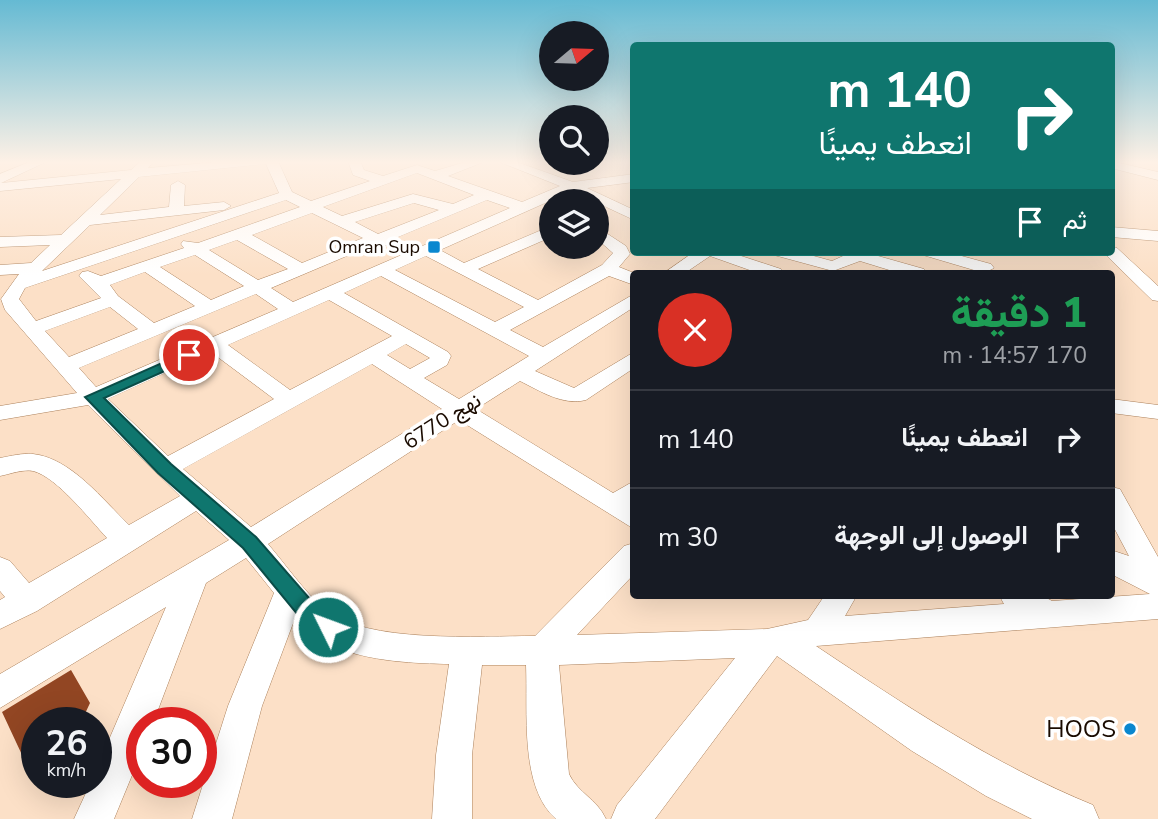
<!DOCTYPE html>
<html lang="ar">
<head>
<meta charset="utf-8">
<style>
  :root { --surface:#171b24; --page:#242831; --text:#f1f3f6; --muted:#9ea1a6; --line:#363941 }
  body { margin:0; font-family:"Nunito Sans",Vazirmatn,sans-serif; background:var(--page); color:var(--text); direction:rtl; height:100vh; display:flex; flex-direction:column; font-size:26px; white-space:nowrap }
  * { box-sizing:border-box; margin:0 }
  p { font-size:23px; color:var(--muted) }
  .icon { flex:none; width:38px; height:38px; fill:none; stroke:currentColor; stroke-width:2; stroke-linecap:round; stroke-linejoin:round }
  .map { position:relative; flex:1; overflow:hidden; direction:ltr }
  .drawer { position:absolute; left:630px; top:270px; width:485px; height:329px; display:flex; flex-direction:column; background:var(--surface); border-radius:7px; box-shadow:0 7px 28px #0002; direction:rtl }
  .drawer>* { flex:none }
  .guide { position:absolute; left:630px; top:42px; width:485px; height:214px; border-radius:7px; box-shadow:0 7px 28px #0002; direction:rtl; background:#0f766e; color:#fff; overflow:hidden }
  .needle { width:46px; rotate:71deg }
  .fabs { position:absolute; left:539px; top:21px; display:grid; gap:14px }
  .fabs a { display:grid; place-items:center; width:70px; height:70px; border-radius:50%; background:var(--surface); box-shadow:0 7px 28px #0002; font-size:35px }
  .speed { position:absolute; left:21px; top:707px; display:flex; gap:14px; font-size:35px; font-weight:700; text-align:center }
  .speed>* { display:grid; place-content:center; width:91px; height:91px; border-radius:50%; background:var(--surface); box-shadow:0 7px 28px #0002; line-height:1 }
  .speed small { font-size:18px; font-weight:400 }
  .speed .limit { border:10px solid #d22; background:#fff; color:#111 }
  .pin { position:absolute; display:grid; place-items:center; width:60px; height:60px; color:#fff; margin:-30px; border:4px solid #fff; border-radius:50%; box-shadow:0 2px 7px #0007 }
  .me { position:absolute; width:77px; margin:-38px; rotate:312deg; stroke-linejoin:round; filter:drop-shadow(0 0 5px #0008) }
  .turn { display:flex; align-items:center; gap:24px; height:147px; padding:0 28px; font-size:32px }
  .turn .icon { width:91px; height:91px; stroke-width:2.5 }
  .turn b { display:block; font-size:49px; line-height:60px }
  .then { display:flex; align-items:center; height:66px; padding:0 28px; background:#0003; gap:14px; font-size:26px }
  .round { display:grid; place-items:center; flex:none; width:74px; height:74px; border-radius:37px; background:var(--page) }
  .headline { display:flex; align-items:center; justify-content:space-between; height:119px; padding:0 28px }
  h1 { font-size:42px; font-weight:800; line-height:52px; color:#1e9e55 }
  ul { padding:0; list-style:none }
  li { display:flex; align-items:center; gap:21px; height:98px; padding:0 28px; border-top:2px solid var(--line) }
  li div { flex:1 }
  li b { display:block; font-size:26px }
  li em { font-style:normal }
  .map>svg:first-child { display:block }
</style>
</head>
<body>
<div class="map">
<svg width="1158" height="819" viewBox="0 0 1158 819">
  <rect width="100%" height="100%" fill="#fce0c7"/>
  <!-- building -->
  <polygon fill="#924623" points="71,670 90,703 83,718 75,723 37,723 37,748 23,757 2,712"/>
  <g fill="none" stroke-linecap="round" stroke-linejoin="round">
    <!-- minor casing -->
    <g stroke="#ac815b" stroke-width="1">
      <g id="minor">
        <path d="M32,161H48L1,183L131,170L141,161H154L148,168L229,161H278L292,192L311,201L370,181L353,175L348,161H360L364,170L383,176L417,165L435,171L469,161H486L448,176L522,202L560,186L497,161H514L573,182L634,174V182L587,188L634,210V220L572,191L440,250L464,263L551,226V237L478,269L538,300L602,265L613,253L597,239V227L626,246L630,254L619,267L634,273V285L609,276L510,330L543,347L634,294V307L535,371L574,388L634,352V368L586,400C563,406 540,391 520,381L476,409L613,493L634,481V529L459,420L268,544C286,565 303,590 324,609C365,644 482,636 535,636L624,546L634,543V574L577,635L767,629L808,620L825,595H857L845,616L1004,604L999,595H1041L1052,601L1150,594L1111,574V550L1129,556L1111,522V487L1120,489L1158,557V619L816,646C906,706 993,764 1093,805L1099,819H1032L986,796L912,751L777,656L655,819H611L617,805L735,658L559,665L569,774C578,793 597,799 606,819H556C519,787 528,711 526,665H482L472,755V819H432L436,755L449,664C399,663 329,660 295,618L262,706L232,819H192L228,706L274,593L246,558L206,583L153,723H142V751L114,819H74L91,782H96V770L166,607L0,708V674L229,540L196,511L37,611L0,629V600L5,597L0,591V557L10,561L29,583L107,538C90,520 57,477 33,471C23,469 10,474 0,476V458C11,456 22,453 33,454C71,458 103,500 129,525L180,496L88,405L0,420V406L77,393L5,310L1,299L19,274L0,275V265L31,263L50,245L0,247V237L61,235L121,179L0,191V174ZM266,164L279,193L42,271L90,225L224,210L231,206L224,202L184,206L185,185L178,181L171,185L169,207L100,215L139,177ZM417,173L474,195L453,204L413,194L342,216L323,207ZM286,200L300,207L198,243L183,241L181,244L184,248L101,276L88,271L82,272L79,276L101,298L36,321L19,299L25,288ZM487,200L510,208L293,302L271,288L375,244L391,246V240ZM414,203L439,210L378,234L355,222ZM312,213L363,238L302,263L252,235ZM237,240L288,269L258,280L209,250ZM195,255L244,286L211,300L160,267ZM426,256L524,307L495,322L395,270ZM145,272L195,306L154,323L118,296L110,285ZM381,276L529,356L459,399L424,378L447,365L451,356L448,352L344,293ZM256,294L278,309L96,387L79,368ZM329,300L392,336L290,390L228,345ZM110,307L138,329L69,357L45,331ZM406,344L430,358L410,369L387,355ZM211,352L274,399L168,456L108,399ZM372,364L442,409L251,527L183,469Z"/>
        <polygon points="1111,161 1158,172 1158,180 1111,168"/>
        <polygon points="1111,227 1158,231 1158,241 1111,237"/>
        <polygon points="1111,246 1117,248 1158,286 1158,301 1152,300 1105,254 1103,252 1111,252"/>
        <polygon points="694,252 729,252 781,269 784,273 758,273 710,256 685,273 664,273"/>
        <polygon points="772,252 799,252 832,261 843,256 838,252 864,252 924,269 927,273 899,273 860,261 833,271 774,255"/>
        <polygon points="921,252 947,252 991,264 994,268 984,273 923,255"/>
        <polygon points="1111,399 1158,405 1158,419 1111,413"/>
      </g>
    </g>
    <!-- minor -->
    <use href="#minor" fill="#fff" fill-rule="evenodd"/>
  </g>
  <!-- sky -->
  <linearGradient id="sky" x2="0" y2="1"><stop stop-color="#65bad3"/><stop offset="0.59" stop-color="#fef1e6"/><stop offset="1" stop-color="#fef1e6" stop-opacity="0"/></linearGradient>
  <rect width="1158" height="275" fill="url(#sky)"/>
  <!-- route -->
  <polygon fill="#0f766e" stroke="#0a4d48" stroke-width="2" points="189,351 196,355 194,358 104,398 171,464 256,537 322,613 335,620 339,627 335,634 328,637 307,626 243,548 158,473 85,397"/>
  <!-- markers -->
  <g fill="#0a87cf" stroke="#fff" stroke-width="2.5">
    <rect x="427" y="240" width="14" height="14" rx="3.5"/>
    <circle cx="1130" cy="729" r="7"/>
  </g>
  <g text-anchor="middle" dominant-baseline="central" stroke-width="7" stroke-linejoin="round" paint-order="stroke">
    <!-- far-poi labels -->
    <g font-size="18" fill="#1a0b00" stroke="#fff" text-anchor="end">
      <text x="420" y="247">Omran Sup</text>
    </g>
    <!-- street labels -->
    <g font-size="21" fill="#1a0b00" stroke="#fff">
      <text transform="translate(442 421) rotate(-32)">نهج 6770</text>
    </g>
    <!-- near-poi labels -->
    <g font-size="24" fill="#1a0b00" stroke="#fff" text-anchor="end">
      <text x="1116" y="729">HOOS</text>
    </g>
  </g>
</svg>
<div class="fabs">
<a><svg class="needle" viewBox="-14 -14 28 28"><path d="M0-13l5 13h-10z" fill="#e53935"/><path d="M0 13l5-13h-10z" fill="#9ea1a6"/></svg></a>
<a><svg class="icon" aria-label="search" viewBox="0 0 24 24"><circle cx="10" cy="10" r="6"/><path d="M15 15l6 6"/></svg></a>
<a><svg class="icon" aria-label="layers" viewBox="0 0 24 24"><path d="M12 4l9 5-9 5-9-5zM3 14l9 5 9-5"/></svg></a>
</div>
<div class="speed"><div>26<small>km/h</small></div><div class="limit">30</div></div>
<div class="pin" style="left:189px;top:355px;background:#d93025"><svg class="icon" aria-label="arrive" viewBox="0 0 24 24"><path d="M6 21V4h12l-3 4 3 4H6"/></svg></div>
<svg class="me" style="left:328px;top:627px" viewBox="-20 -20 40 40"><circle r="17" fill="#0f766e" stroke="#fff" stroke-width="3"/><path d="M0-11L8 9 0 5-8 9z" fill="#fff"/></svg>
<div class="guide">
<div class="turn"><svg class="icon" aria-label="right" viewBox="0 0 24 24"><path d="M7 20v-9h11M14 6l5 5-5 5"/></svg><div><b>140 m</b>انعطف يمينًا</div></div>
<div class="then">ثم<svg class="icon" aria-label="arrive" viewBox="0 0 24 24"><path d="M6 21V4h12l-3 4 3 4H6"/></svg></div>
</div>
<section class="drawer">
<div class="headline"><div><h1>1 دقيقة</h1><p>170 m · 14:57</p></div><a class="round" style="background:#d93025;color:#fff"><svg class="icon" aria-label="close" viewBox="0 0 24 24"><path d="M6 6l12 12M18 6L6 18"/></svg></a></div>
<ul>
<li><svg class="icon" aria-label="right" viewBox="0 0 24 24"><path d="M7 20v-9h11M14 6l5 5-5 5"/></svg><div><b>انعطف يمينًا</b></div><em>140 m</em></li>
<li><svg class="icon" aria-label="arrive" viewBox="0 0 24 24"><path d="M6 21V4h12l-3 4 3 4H6"/></svg><div><b>الوصول إلى الوجهة</b></div><em>30 m</em></li>
</ul>
</section>
</div>
</body>
</html>
